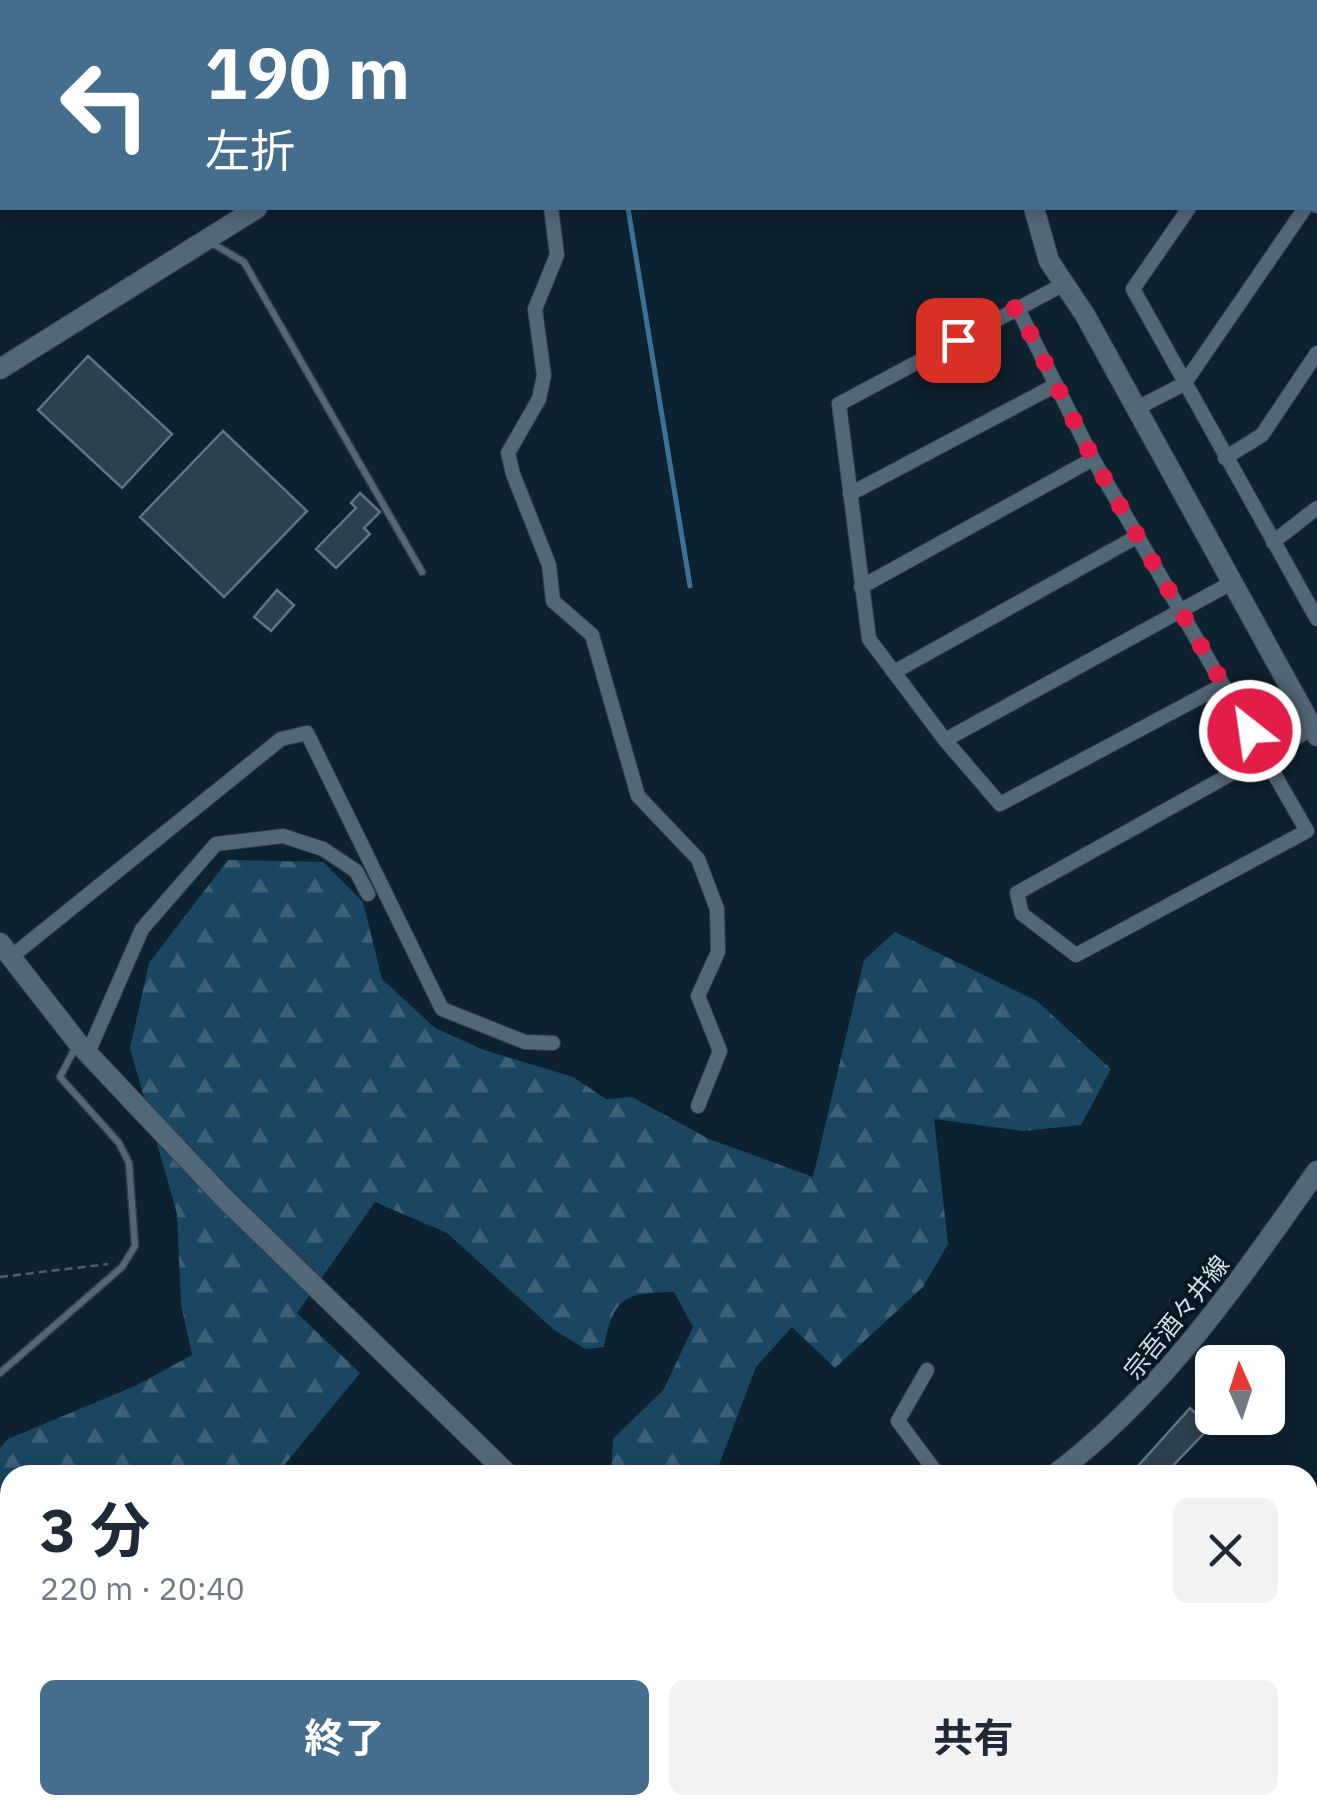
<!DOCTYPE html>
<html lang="ja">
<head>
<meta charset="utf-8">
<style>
  :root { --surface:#fff; --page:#f2f2f3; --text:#1f2937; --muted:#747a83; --accent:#456d8d }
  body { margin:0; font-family:"IBM Plex Sans","Noto Sans JP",sans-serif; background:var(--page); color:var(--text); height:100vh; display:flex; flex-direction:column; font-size:38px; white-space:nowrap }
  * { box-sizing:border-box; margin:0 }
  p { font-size:32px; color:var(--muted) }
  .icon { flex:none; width:55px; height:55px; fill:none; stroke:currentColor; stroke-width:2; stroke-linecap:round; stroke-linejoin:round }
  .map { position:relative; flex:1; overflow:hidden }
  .details { position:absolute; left:0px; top:1465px; width:1318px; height:350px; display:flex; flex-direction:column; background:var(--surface); border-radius:30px 30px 0 0; box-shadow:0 5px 15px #0003 }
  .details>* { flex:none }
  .top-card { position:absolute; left:0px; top:0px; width:1318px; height:210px; box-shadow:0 5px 15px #0003; background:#456d8d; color:#fff; overflow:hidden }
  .needle { width:65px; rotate:357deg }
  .tools { position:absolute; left:1195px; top:1345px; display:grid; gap:20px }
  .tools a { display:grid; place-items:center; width:90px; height:90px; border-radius:15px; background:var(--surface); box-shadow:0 5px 15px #0003; font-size:50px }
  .pin { position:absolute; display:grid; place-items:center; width:85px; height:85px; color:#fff; margin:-42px; border-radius:20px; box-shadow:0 5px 15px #0006 }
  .me { position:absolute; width:110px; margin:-55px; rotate:330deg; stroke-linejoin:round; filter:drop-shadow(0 0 8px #0008) }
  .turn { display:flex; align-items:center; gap:35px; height:210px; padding:0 40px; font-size:45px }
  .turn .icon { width:130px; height:130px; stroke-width:2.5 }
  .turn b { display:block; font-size:70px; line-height:85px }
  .round { display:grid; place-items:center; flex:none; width:105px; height:105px; border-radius:15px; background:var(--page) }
  .summary { display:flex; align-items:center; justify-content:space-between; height:170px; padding:0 40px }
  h1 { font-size:60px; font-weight:700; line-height:75px }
  .primary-button { display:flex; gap:20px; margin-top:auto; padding:20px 40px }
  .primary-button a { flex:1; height:115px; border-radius:15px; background:var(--accent); color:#fff; font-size:40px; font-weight:700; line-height:115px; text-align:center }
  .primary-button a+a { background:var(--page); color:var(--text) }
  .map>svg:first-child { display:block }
</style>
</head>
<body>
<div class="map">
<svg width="1317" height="1815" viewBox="0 0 1317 1815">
  <defs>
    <pattern id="forest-firs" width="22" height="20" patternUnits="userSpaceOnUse" patternTransform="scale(2.5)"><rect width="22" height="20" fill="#1b4661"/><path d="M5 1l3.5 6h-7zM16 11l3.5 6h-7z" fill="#3b6078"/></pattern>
  </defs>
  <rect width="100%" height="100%" fill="#0e212e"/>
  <!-- forest -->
  <g fill="url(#forest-firs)">
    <polygon points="809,0 1270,0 1271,2 810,2"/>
    <path d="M228,860L323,862L363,902L382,979L435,1028L484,1050L573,1077L606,1099L632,1097L709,1139L813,1177L864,960L895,932L1037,1001L1111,1069L1081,1125L1024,1131L934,1119L948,1244L923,1287L835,1368L792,1327L756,1367L715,1475H611L613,1439L664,1389L693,1327L674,1292C625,1293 614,1296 604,1347L585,1349L553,1329L447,1233L375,1202L297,1313L360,1373L276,1475H10V1805H44L42,1815H0V1448L8,1439L137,1385L192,1355L181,1304L177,1214L130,1048L149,963Z"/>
    <polygon points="630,1805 881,1805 871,1815 618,1815"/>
    <polygon points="981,1805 1096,1805 1076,1815 987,1815"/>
  </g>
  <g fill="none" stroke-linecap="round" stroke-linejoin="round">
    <!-- stream -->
    <g stroke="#3d7296" stroke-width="5">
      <polyline points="594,0 595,2"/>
      <polyline points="628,208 690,586"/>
    </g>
  </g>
  <!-- building -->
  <g fill="#2d404e" stroke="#5f7484" stroke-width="2.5">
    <polygon points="88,356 172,434 122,488 38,410"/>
    <polygon points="223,431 307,511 224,597 140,517"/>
    <polygon points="360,493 380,512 364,528 370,534 336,568 316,549 356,508 351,503"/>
    <polygon points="277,590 294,605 271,631 254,617"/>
    <polygon points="1190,1408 1210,1427 1164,1475 1130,1475"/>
  </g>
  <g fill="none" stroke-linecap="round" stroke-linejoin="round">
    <!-- lane casing -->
    <g stroke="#323d48" stroke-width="9">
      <g id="lane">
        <polyline points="210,242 244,262 422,572"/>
        <polyline points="0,1373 122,1267 135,1246 129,1163 119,1143 60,1077 75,1048"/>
      </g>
    </g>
    <!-- street casing -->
    <g stroke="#323d48" stroke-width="16">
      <g id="street">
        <polyline points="1315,78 1317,79"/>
        <polyline points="1315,192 1317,189"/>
        <polyline points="1315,205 1317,206"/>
        <polyline points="551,208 557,255 535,309 544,375 539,399 508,453 513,474 549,565 553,601 592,635 638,796 698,859 717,909 718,952 698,996 720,1051 698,1106"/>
        <polyline points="1189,208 1133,289 1317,619"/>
        <polyline points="1064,284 839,404 869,639 945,740 1000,804 1223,685"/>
        <polyline points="1017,307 1093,459 1307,831 1076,955 1022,914 1017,893 1317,726"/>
        <polyline points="1135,409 1184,384 1305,208"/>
        <polyline points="1225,458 1262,435 1317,353"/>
        <polyline points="850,494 1056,385"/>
        <polyline points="1273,542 1317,508"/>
        <polyline points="861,587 1093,459"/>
        <polyline points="894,672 1138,536"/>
        <polyline points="945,740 1231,583"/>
        <polyline points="11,957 281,739 307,733 442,1009 525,1042 553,1043"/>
        <polyline points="88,1053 142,929 216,844 283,836 323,849 356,871 368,894"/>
        <polyline points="927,1370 898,1421 938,1475"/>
        <polyline points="1308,1717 1317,1721"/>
      </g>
    </g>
    <!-- secondary casing -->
    <g stroke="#323d48" stroke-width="22">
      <g id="secondary">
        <polyline points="1034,208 1049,261 1085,315 1317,736"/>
        <polyline points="0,369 257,208"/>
        <polyline points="0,943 78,1043 224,1198 509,1475"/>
        <path d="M1054,1475C1164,1392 1238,1282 1317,1171"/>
        <polyline points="589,1815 601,1805"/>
      </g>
    </g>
    <!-- path -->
    <g stroke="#4e5f6a" stroke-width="2.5" stroke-dasharray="8 5" stroke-linecap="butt">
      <polyline points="501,0 502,2"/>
      <polyline points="768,0 768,2"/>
      <polyline points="1315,19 1317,18"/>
      <polyline points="0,1277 108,1264"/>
      <polyline points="1116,1815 1131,1805"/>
    </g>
    <!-- lane -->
    <use href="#lane" stroke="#536877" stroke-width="6"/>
    <!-- street -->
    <use href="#street" stroke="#536877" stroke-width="14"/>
    <!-- secondary -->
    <use href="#secondary" stroke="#536877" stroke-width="20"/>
  </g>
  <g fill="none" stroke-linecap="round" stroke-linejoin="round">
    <!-- route -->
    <polyline stroke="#e11d48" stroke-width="18" stroke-dasharray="0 32.4" points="958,340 1017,307 1093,459 1250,731"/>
  </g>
  <g text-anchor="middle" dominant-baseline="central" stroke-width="8" stroke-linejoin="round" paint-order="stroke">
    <!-- street labels -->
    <g font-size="25" fill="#d2dde6" stroke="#061824">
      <text transform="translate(1176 1317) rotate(-51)">宗吾酒々井線</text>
    </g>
  </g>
</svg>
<div class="tools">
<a><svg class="needle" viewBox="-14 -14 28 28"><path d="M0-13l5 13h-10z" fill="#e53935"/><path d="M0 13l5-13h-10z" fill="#747a83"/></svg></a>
</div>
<div class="pin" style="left:958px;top:340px;background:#d93025"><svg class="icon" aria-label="arrive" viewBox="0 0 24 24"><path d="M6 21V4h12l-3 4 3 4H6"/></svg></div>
<svg class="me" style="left:1250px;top:731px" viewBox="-20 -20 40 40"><circle r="17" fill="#e11d48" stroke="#fff" stroke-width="3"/><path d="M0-11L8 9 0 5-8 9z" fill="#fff"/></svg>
<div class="top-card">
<div class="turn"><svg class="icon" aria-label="left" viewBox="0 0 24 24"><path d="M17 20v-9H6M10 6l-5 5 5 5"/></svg><div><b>190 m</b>左折</div></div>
</div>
<section class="details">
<div class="summary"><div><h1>3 分</h1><p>220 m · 20:40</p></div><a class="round"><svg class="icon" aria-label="close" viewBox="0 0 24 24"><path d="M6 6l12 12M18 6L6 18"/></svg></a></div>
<div class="primary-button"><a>終了</a><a>共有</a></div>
</section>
</div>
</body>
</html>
